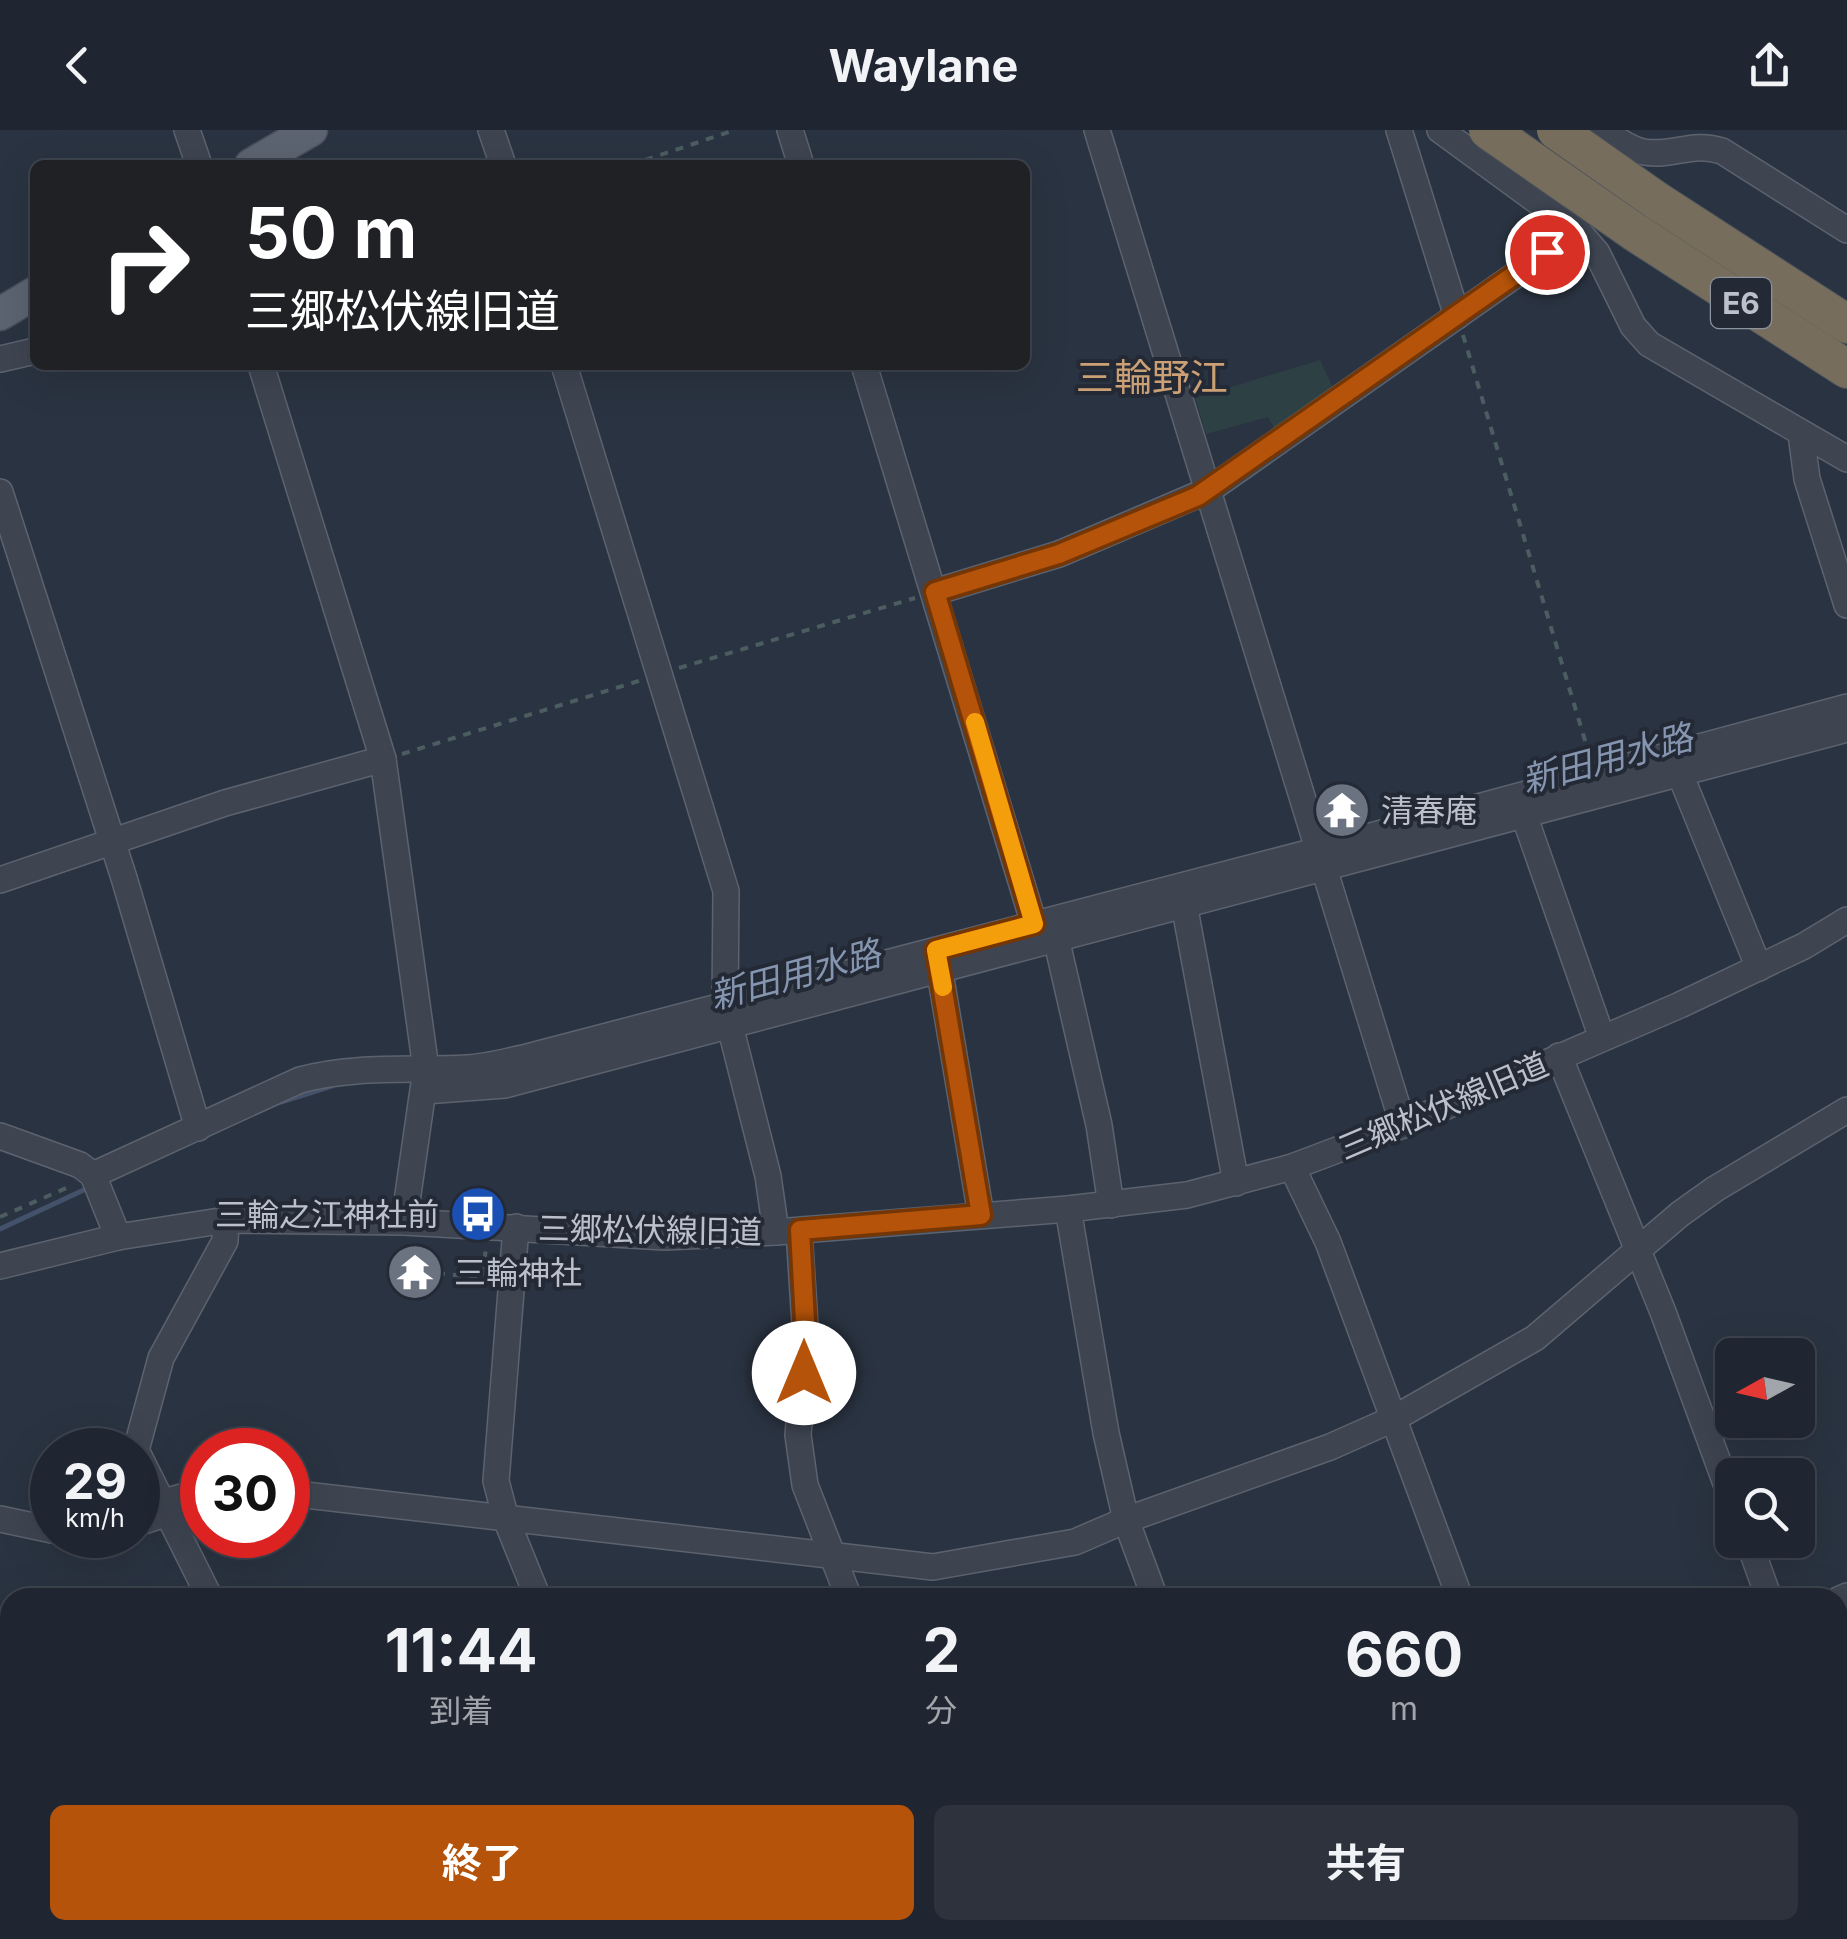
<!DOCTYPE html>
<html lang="ja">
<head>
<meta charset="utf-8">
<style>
  :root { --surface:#202631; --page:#2d323d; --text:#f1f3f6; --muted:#a2a5ab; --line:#3d434d; --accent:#b45309 }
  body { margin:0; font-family:Inter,"Noto Sans JP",sans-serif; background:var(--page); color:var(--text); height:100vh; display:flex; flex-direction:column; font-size:38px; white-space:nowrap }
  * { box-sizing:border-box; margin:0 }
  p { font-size:32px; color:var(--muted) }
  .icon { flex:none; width:55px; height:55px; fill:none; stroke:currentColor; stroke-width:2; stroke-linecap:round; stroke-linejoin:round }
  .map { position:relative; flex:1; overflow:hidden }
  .drawer { position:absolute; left:0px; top:1458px; width:1848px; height:352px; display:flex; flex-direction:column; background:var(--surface); border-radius:30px 30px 0 0; box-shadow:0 10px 40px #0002,0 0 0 2px var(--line) }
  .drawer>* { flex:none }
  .banner { position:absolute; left:30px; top:30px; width:1000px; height:210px; border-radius:15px; box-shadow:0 10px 40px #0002,0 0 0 2px var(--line); background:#202124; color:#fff; overflow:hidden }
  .needle { width:65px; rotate:262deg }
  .fabs { position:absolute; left:1715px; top:1208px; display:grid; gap:20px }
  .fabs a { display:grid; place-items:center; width:100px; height:100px; border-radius:15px; background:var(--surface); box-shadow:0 10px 40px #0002,0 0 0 2px var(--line); font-size:50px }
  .speed { position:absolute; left:30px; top:1298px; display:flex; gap:20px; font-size:50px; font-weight:700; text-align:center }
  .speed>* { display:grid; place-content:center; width:130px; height:130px; border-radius:50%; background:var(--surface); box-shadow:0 10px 40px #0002,0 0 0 2px var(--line); line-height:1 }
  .speed small { font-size:25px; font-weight:400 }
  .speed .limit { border:15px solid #d22; background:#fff; color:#111 }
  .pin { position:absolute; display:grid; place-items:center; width:85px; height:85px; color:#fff; margin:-42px; border:5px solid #fff; border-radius:50%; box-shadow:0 2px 10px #0007 }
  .me { position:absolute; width:110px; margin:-55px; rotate:0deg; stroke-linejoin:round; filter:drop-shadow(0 0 8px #0008) }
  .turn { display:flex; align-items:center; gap:35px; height:210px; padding:0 50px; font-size:45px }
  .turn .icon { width:130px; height:130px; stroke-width:2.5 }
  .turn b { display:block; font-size:70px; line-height:85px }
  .eta { display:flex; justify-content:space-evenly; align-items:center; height:170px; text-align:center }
  .eta b { font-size:60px; font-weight:700; line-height:70px }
  .action { display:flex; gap:20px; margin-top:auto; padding:20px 50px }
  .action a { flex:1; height:115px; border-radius:15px; background:var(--accent); color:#fff; font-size:40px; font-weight:700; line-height:115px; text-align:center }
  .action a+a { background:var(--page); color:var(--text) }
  header { display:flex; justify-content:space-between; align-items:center; height:130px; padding:0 50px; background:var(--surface); font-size:45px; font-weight:700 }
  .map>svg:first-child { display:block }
</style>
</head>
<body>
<header><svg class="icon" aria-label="back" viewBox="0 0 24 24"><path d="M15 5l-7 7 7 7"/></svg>Waylane<svg class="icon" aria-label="share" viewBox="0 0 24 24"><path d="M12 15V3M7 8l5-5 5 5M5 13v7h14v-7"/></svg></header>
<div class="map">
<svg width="1847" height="1809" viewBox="0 0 1847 1809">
  <rect width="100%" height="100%" fill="#2a3341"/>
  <!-- green -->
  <polygon fill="#2d4043" points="1320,230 1336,264 1276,301 1268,287 1206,304 1195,268"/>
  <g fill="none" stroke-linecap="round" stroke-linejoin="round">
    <!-- stream -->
    <g stroke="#44516a" stroke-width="5">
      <polyline points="281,972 332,956"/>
      <polyline points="0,1099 88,1058"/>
    </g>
    <!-- minor casing -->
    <g stroke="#5c636e" stroke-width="28">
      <g id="minor">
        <polyline points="187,0 199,35"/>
        <polyline points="491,0 503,35"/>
        <polyline points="790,0 801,35"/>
        <polyline points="1097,0 1403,995"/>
        <polyline points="1399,0 1457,186"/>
        <polyline points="1440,0 1578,101 1597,123 1633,196 1649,214 1847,329"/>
        <path d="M1602,0C1614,8 1630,20 1644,22C1674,27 1691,11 1722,21L1847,100"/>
        <polyline points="0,229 35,221"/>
        <polyline points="261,235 383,629 426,939 404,1092"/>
        <polyline points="564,235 726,761 725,876 768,1046 776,1102"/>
        <polyline points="864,235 1034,794"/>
        <polyline points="1801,304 1807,349 1847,475"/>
        <polyline points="0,362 124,748 198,998"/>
        <polyline points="935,462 1059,424 1209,360 1578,101"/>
        <polyline points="1680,644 1759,838"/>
        <polyline points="1524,685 1602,908"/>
        <polyline points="0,750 225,673 383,629"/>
        <polyline points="1184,774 1236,1053"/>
        <polyline points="1053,795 1099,995 1111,1075"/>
        <polyline points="937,825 981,1085"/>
        <polyline points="1559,926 1663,1182 1732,1370"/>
        <polyline points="425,961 505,955 1847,599"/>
        <polyline points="0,1006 80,1035 93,1045 118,1107"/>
        <polyline points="1292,1037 1328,1112 1460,1468"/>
        <path d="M93,1045L300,950C356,935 411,941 467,938C486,937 504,932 523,928L1319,720L1847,577"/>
        <polyline points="1068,1079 1106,1303 1126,1390 1155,1468"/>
        <polyline points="516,1097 496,1351 506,1389 538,1468"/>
        <polyline points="799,1101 806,1210 798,1305 805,1355 849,1468"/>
        <polyline points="0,1136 118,1107 226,1090 404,1092 665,1107 776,1102 1068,1079 1187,1065 1292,1037 1403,995 1680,875 1804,816 1847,790"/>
        <polyline points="136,1320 161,1228 225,1111 226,1090"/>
        <polyline points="138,1324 210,1468"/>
        <polyline points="288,1363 933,1437 1075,1412 1126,1390 1330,1317 1393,1289 1535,1208 1680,1084 1715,1059 1847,980"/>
        <polyline points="161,1373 202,1361"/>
        <polyline points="0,1389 52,1400"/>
        <polyline points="138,1393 168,1383"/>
        <polyline points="74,1405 90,1409 101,1405"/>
        <polyline points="1748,1410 1769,1468"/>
        <polyline points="1838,1470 1847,1466"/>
        <polyline points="0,1643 10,1668"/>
        <polyline points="1838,1648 1847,1674"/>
        <polyline points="59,1800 62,1809"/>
        <polyline points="671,1800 674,1809"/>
        <polyline points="316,1809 324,1800"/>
        <polyline points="948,1809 972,1800"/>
      </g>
    </g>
    <!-- major casing -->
    <g stroke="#484e5a" stroke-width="35">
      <g id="major">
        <polyline points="251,35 311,0"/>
        <polyline points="0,184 35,163"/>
      </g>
    </g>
    <!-- highway casing -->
    <g stroke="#49505b" stroke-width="40">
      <g id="highway">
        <polyline points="1657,71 1847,194"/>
        <polyline points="1636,103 1847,239"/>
      </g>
    </g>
    <!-- path -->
    <g stroke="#4c5d61" stroke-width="4" stroke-dasharray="8 8" stroke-linecap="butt">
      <polyline points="630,35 735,0"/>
      <polyline points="1463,205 1590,627"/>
      <polyline points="679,538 915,468"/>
      <polyline points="402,624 642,550"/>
      <polyline points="0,1087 73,1055"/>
      <polyline points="437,1143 482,1148 486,1118"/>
      <polyline points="1283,1800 1286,1809"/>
      <polyline points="1587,1800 1591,1809"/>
    </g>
    <!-- minor -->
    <use href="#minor" stroke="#3e4551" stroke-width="25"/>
    <!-- major -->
    <use href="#major" stroke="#5c6471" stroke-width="32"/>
    <!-- highway -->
    <use href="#highway" stroke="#766d5c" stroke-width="38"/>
    <!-- highway-bridge casing -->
    <g stroke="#49505b" stroke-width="40" stroke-linecap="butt">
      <g id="highway-bridge">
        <polyline points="1488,0 1636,103"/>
        <polyline points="1556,0 1657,71"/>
      </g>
    </g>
    <!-- highway-bridge -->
    <use href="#highway-bridge" stroke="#766d5c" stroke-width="38"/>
  </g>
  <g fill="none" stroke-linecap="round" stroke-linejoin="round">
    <!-- route casing -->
    <g stroke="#753606" stroke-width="25">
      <polyline id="route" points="804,1243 806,1210 800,1100 981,1085 936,820 1034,794 935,462 1059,424 1198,366 1547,122"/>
    </g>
    <!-- route -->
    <use href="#route" stroke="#b45309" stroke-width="18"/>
    <!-- slow -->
    <polyline stroke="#f59e0b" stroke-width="18" points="943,857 936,820 1034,794 975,592"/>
  </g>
  <!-- icons -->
  <defs>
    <g id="temple-disc" transform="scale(2.875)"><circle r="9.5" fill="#6b7280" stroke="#232a36"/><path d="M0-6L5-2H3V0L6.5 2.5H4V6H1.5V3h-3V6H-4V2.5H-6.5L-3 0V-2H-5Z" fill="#fff"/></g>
    <g id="bus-disc" transform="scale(2.875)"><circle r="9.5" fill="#1a4fb4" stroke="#232a36"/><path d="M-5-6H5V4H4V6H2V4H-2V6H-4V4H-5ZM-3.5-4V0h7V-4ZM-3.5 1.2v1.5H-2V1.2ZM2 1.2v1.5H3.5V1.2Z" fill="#fff"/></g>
  </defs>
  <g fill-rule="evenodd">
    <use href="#temple-disc" x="1342" y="680"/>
    <use href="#bus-disc" x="478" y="1084"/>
    <use href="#temple-disc" x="415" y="1142"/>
  </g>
  <g text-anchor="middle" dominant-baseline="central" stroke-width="8" stroke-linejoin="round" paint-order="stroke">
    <!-- shield labels -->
    <rect fill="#232a36" stroke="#8d939e" stroke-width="2.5" x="1711" y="148" width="60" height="50" rx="8"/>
    <g font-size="30" font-weight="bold" fill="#bbc0cb">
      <text x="1741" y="173">E6</text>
    </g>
    <!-- poi labels -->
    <g font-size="32" fill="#bbc0cb" stroke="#232a36" text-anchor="start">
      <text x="1381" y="680">清春庵</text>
      <text x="439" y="1084" text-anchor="end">三輪之江神社前</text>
      <text x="454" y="1142">三輪神社</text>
    </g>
    <!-- street labels -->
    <g font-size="32" fill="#bbc0cb" stroke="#232a36">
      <text transform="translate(1443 976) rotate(-23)">三郷松伏線旧道</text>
      <text transform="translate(650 1100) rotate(1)">三郷松伏線旧道</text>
    </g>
    <!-- water labels -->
    <g font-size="35" font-style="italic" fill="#8695af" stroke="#232a36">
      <text transform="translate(1607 628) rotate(-15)">新田用水路</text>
      <text transform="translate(795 844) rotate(-15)">新田用水路</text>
    </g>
    <!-- quarter labels -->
    <g font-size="38" fill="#cca075" stroke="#232a36">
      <text x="1152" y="247">三輪野江</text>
    </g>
  </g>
</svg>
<div class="fabs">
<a><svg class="needle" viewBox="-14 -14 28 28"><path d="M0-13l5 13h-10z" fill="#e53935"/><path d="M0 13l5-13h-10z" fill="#a2a5ab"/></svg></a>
<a><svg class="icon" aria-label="search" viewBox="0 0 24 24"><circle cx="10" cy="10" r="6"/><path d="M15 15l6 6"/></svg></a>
</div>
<div class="speed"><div>29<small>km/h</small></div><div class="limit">30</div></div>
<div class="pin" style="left:1547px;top:122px;background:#d93025"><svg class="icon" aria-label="arrive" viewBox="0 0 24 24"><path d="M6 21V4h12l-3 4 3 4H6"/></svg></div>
<svg class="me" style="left:804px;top:1243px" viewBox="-20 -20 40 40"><circle r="19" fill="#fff"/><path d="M0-13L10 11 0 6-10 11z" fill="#b45309"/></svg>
<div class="banner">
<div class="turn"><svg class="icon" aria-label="right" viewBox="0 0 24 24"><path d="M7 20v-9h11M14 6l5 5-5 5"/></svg><div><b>50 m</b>三郷松伏線旧道</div></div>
</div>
<section class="drawer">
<div class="eta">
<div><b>11:44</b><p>到着</p></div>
<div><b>2</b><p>分</p></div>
<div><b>660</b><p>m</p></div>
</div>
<div class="action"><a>終了</a><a>共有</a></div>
</section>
</div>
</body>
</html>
